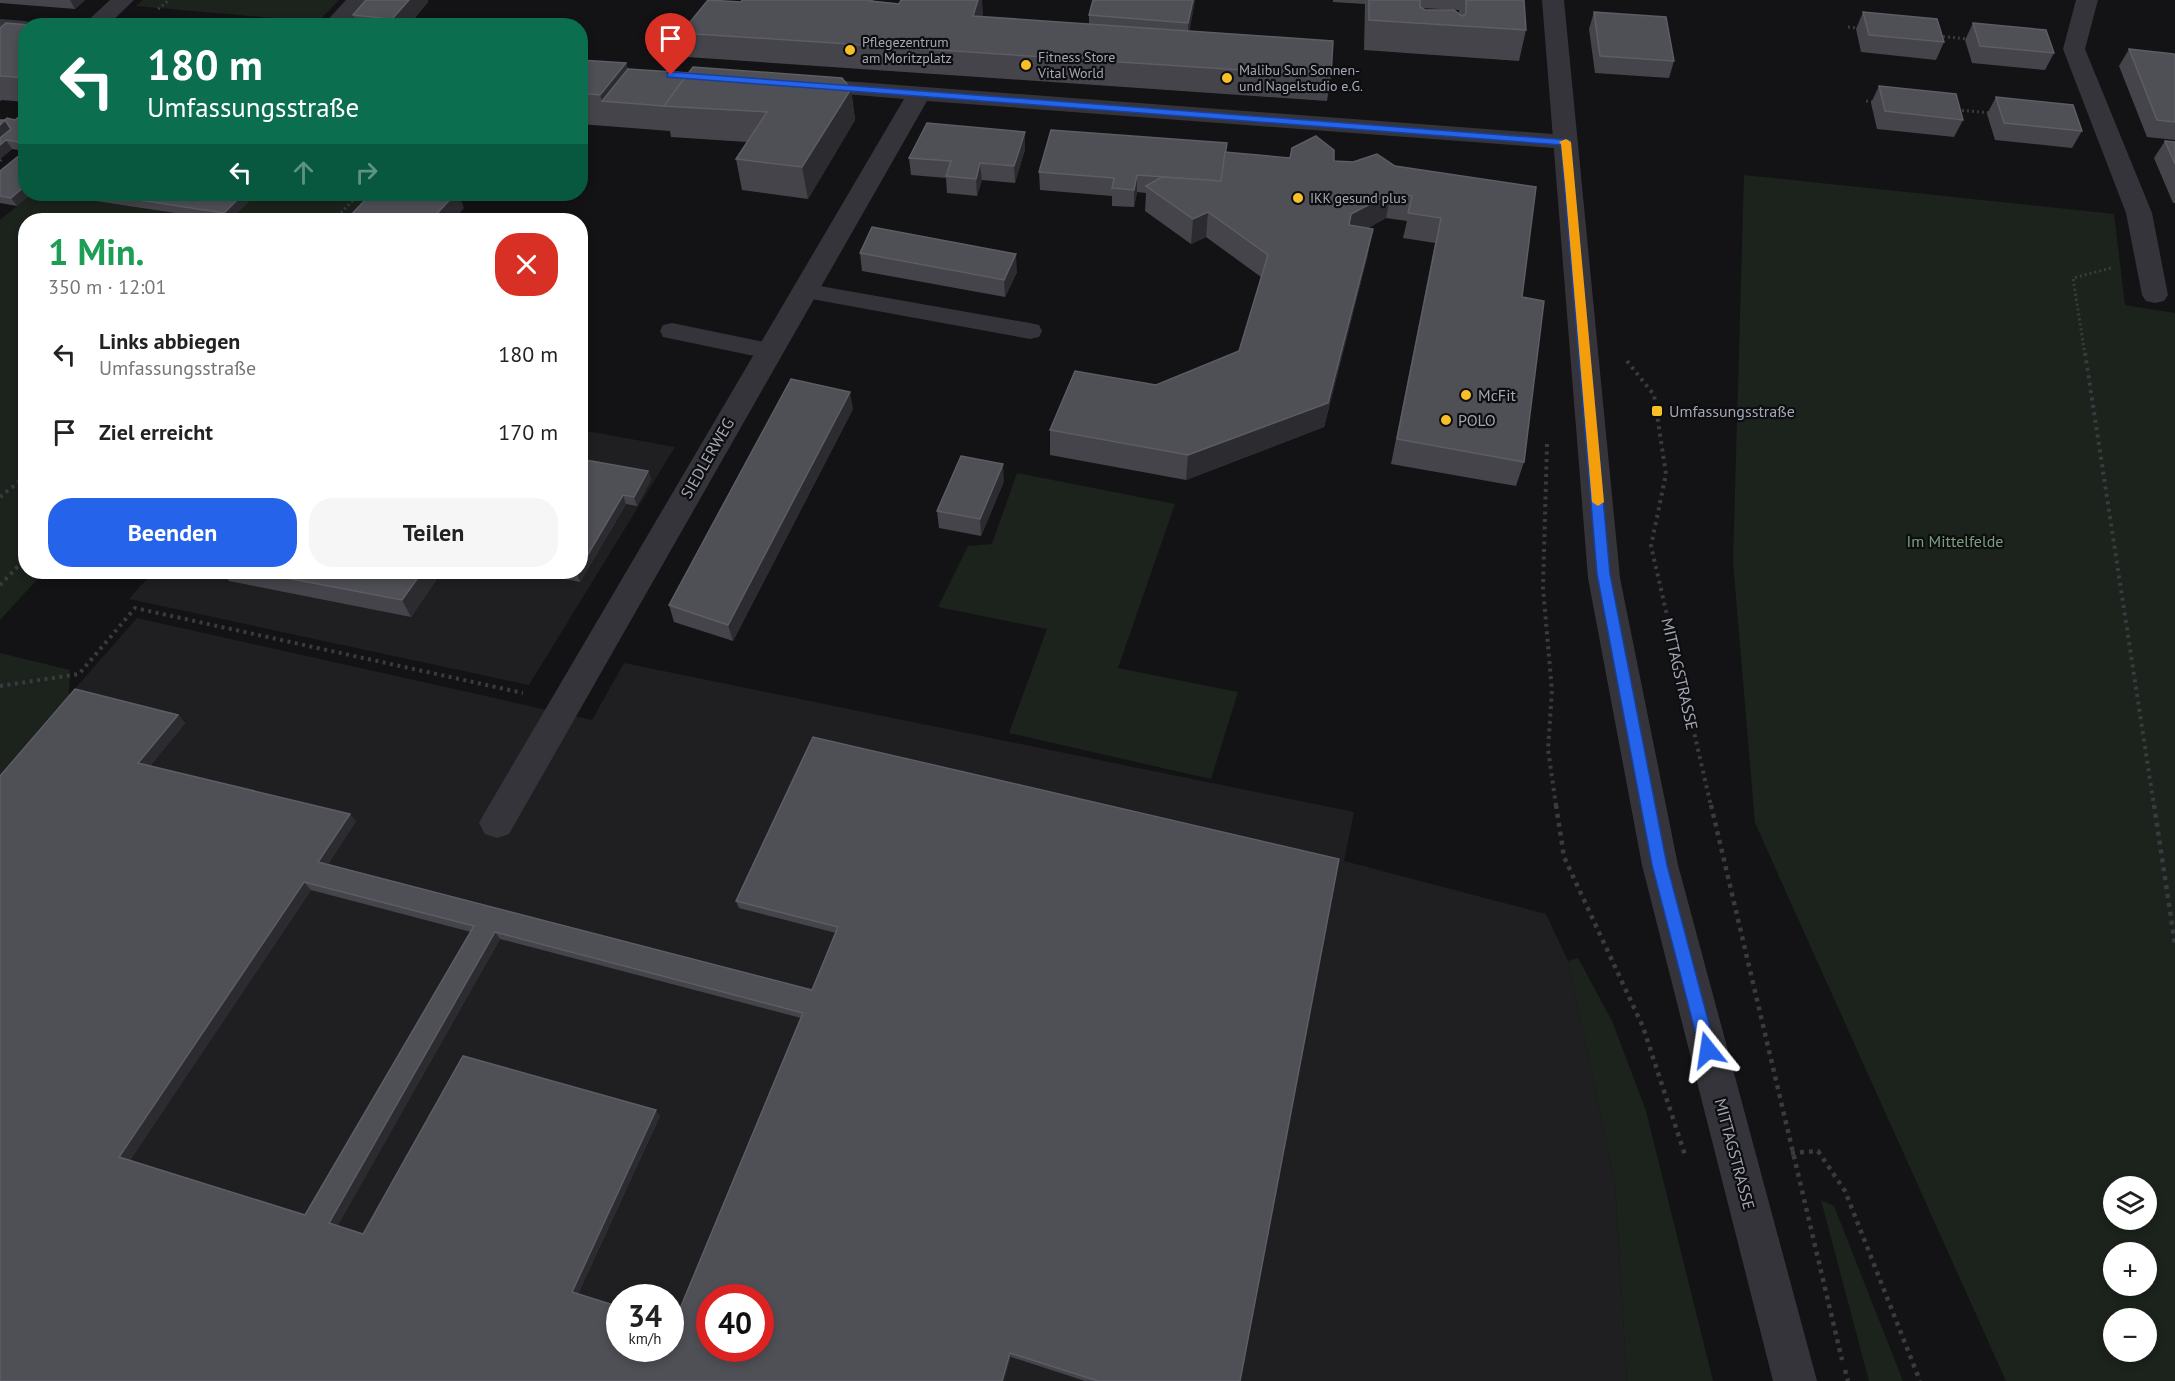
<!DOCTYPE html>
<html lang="de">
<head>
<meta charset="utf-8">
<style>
  :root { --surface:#fff; --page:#f6f6f6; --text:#222; --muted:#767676; --accent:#2563eb }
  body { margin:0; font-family:"PT Sans",sans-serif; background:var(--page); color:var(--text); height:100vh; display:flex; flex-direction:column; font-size:22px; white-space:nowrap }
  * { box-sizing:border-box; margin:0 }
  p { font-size:20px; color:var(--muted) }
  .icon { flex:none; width:33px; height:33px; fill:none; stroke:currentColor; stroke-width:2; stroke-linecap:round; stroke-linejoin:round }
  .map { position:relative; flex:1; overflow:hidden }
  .side { position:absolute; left:18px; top:213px; width:570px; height:366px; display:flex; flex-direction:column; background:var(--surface); border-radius:24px; box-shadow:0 3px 9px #0003 }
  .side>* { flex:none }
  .banner { position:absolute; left:18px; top:18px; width:570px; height:183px; border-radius:24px; box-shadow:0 3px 9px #0003; background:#0b6e4f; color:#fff; overflow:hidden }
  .controls { position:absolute; left:2103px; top:1176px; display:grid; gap:12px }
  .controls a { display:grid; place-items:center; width:54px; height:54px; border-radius:50%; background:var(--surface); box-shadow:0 3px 9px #0003; font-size:30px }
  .speed { position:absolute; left:606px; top:1284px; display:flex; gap:12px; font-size:30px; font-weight:700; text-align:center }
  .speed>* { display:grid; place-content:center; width:78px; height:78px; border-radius:50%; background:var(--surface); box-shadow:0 3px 9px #0003; line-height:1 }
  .speed small { font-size:15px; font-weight:400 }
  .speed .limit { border:9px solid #d22; background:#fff; color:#111 }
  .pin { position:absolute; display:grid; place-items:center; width:51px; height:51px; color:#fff; margin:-62px -26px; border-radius:50% 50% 50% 0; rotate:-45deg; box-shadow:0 0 6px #0007 }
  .pin .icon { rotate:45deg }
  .me { position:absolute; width:66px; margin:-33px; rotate:345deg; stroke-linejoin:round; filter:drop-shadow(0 0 4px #0008) }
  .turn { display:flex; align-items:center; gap:21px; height:126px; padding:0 30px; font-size:27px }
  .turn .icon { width:78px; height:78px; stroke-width:2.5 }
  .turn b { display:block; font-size:42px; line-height:51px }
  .lanes { display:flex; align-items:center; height:57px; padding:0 30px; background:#0003; justify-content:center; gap:30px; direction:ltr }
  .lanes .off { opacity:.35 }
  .round { display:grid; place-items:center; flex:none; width:63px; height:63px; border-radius:24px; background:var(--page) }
  .headline { display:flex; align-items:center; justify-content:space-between; height:102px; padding:0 30px }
  h1 { font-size:36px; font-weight:700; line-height:45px; color:#1e9e55 }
  .primary-button { display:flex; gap:12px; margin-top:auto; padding:12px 30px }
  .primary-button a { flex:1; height:69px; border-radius:24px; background:var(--accent); color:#fff; font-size:24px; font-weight:700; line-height:69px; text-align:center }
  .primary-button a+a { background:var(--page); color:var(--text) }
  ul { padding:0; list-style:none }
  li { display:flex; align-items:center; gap:18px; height:78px; padding:0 30px }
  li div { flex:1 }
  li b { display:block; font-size:22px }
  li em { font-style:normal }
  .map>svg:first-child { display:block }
</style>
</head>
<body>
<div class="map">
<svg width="2175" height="1381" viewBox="0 0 2175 1381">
  <rect width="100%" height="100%" fill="#131315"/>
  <!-- built -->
  <g fill="#1f1f22" fill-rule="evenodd">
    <polygon points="581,430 675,447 529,685 129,599 153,572 580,572"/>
    <path d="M137,618L592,720L624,663L1354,812L1344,861L1546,914L1568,961L1615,1182L1627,1381H0V774ZM620,1298H670V1348H620ZM710,1298H760V1348H710Z"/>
  </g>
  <!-- green -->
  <g fill="#1b231c" fill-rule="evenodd">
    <polygon points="143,0 339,0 318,22 136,6"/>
    <path d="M1744,175L2114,214L2125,305L2175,313V1381H2006L1755,823L1733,562ZM2146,1186V1220H2114V1186ZM2146,1252V1286H2114V1252ZM2146,1318V1352H2114V1318Z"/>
    <polygon points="32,194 49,194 221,220 26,220 26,572 44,572 0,620 0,220"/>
    <polygon points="256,194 389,194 365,220 230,220"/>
    <polygon points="1017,473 1175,504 1118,668 1238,692 1211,779 1009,733 1047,629 938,607 968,546 992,544"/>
    <polygon points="0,653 70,670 69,695 0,774"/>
    <polygon points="1578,958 1612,1021 1646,1111 1713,1381 1627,1381 1615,1182 1568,961"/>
    <polygon points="1821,1200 1834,1206 1903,1381 1869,1381"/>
  </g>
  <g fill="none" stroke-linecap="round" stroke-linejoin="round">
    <!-- path-far2 -->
    <g stroke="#3a3b41" stroke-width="3" stroke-dasharray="2 3" stroke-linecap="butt">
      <polyline points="158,9 169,0"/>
      <polyline points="1848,27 1859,28"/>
      <polyline points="1938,36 1969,39"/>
      <polyline points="1866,101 1875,102"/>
      <polyline points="1957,110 1992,113"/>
      <polyline points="0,161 2,159"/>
      <polyline points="334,220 359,194"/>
      <polyline points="2085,355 2073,278 2111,268"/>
    </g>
    <!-- path-far1 -->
    <g stroke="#3a3b41" stroke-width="4" stroke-dasharray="3 4.5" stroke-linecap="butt">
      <polyline points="2085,353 2154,806"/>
      <polyline points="1627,361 1654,395 1666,474 1651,546 1711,806"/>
      <polyline points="1547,444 1543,588 1552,691 1548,749 1556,806"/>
      <polyline points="0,497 26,476"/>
      <polyline points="0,585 26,558"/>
      <polyline points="0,686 79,674 135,608 523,693"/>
    </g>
    <!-- path -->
    <g stroke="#3a3b41" stroke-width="4.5" stroke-dasharray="4 5" stroke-linecap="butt">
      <polyline points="1556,805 1564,857 1643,1027 1685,1155"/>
      <polyline points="1711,805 1842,1360"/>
      <polyline points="2154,805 2175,944"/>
      <polyline points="1791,1153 1818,1151 1845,1191 1920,1381"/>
      <polyline points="1845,1370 1848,1381"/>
    </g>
    <!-- service -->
    <g fill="#34343a" fill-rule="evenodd">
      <polygon points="803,283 1030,323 1039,325 1042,331 1039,337 1030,339 795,296 791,291 795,286"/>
      <polygon points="672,323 769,343 778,345 781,351 778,357 769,359 663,337 660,331 663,325"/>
    </g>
    <!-- minor -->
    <g fill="#34343a" fill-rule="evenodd">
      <polygon points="110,0 134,0 107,26 82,26"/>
      <polygon points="346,0 369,0 346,26 322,26"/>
      <polygon points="2076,0 2098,0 2085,49 2152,213 2168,295 2164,301 2155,303 2146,301 2142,295 2126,213 2063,49"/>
      <polygon points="0,19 26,21 35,26 26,26 26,35 0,33"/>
      <polygon points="805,78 1566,135 1574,137 1578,142 1574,147 1566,149 927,101 509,834 497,838 485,834 479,823 485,812 904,99 797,90 794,85 797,80"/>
    </g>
    <!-- tertiary -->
    <polygon fill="#34343a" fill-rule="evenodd" points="1542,0 1564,0 1620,578 1678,865 1817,1381 1773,1381 1642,865 1588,578"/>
  </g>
  <!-- wall -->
  <g fill="#44444a" fill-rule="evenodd">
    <polygon points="0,0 85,0 75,9 0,3"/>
    <polygon points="742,0 873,0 874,1 983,12 982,17 1089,24 1089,15 1093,0 1195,0 1189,31 1331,76 1327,101 687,57 681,33 741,2"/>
    <path d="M1333,0H1524L1526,30L1519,61L1364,50L1365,4L1333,2ZM1420,8L1459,10V13L1425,10Z"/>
    <polygon points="428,2 408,26 357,26 353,15"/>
    <polygon points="1594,12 1674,61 1669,78 1595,73 1589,29"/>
    <polygon points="1863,12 1944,42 1936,60 1861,52 1856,29"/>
    <polygon points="1973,23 2054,53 2045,70 1972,63 1965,40"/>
    <polygon points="26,26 26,102 2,100 0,101 0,28"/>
    <polygon points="2129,49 2175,55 2175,140 2147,137 2119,66"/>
    <polygon points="580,60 626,63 628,69 851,89 855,120 808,199 742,190 736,159 747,142 671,137 670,131 580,124"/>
    <polygon points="1879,86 1963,120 1954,137 1877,129 1871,103"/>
    <polygon points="1996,97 2082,131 2072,148 1995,140 1987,114"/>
    <polygon points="26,116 26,194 17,206 0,203 0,171 25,151 12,149 0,159 5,120 15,120"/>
    <polygon points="2165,141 2175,142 2175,203 2173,203 2154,158"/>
    <polygon points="1025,149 1015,183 982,180 977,196 947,193 946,178 911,175 909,158"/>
    <polygon points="1226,152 1290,158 1353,162 1377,154 1522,297 1524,462 1516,486 1391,464 1435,243 1403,238 1407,221 1386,218 1368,228 1368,254 1324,427 1186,480 1050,455 1050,430 1239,351 1261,277 1206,237 1191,244 1145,211 1146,193 1137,192 1134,207 1112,206 1112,196 1040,190 1039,172"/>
    <polygon points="49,194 256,194 230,220 221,220"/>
    <polygon points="860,253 1017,272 1005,297 862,271"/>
    <polygon points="853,409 733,641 674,622 669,605"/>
    <polygon points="580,459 648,471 651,479 637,506 626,504 580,582 529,572 580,572"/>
    <polygon points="1004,481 981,536 939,528 937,511"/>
    <polygon points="222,572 432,572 436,580 411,617 229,581"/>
    <path d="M178,715L185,723L150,766L356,821L328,864L812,990L836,933L739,908L736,901L813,737L1240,1381H1085L1011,1357L0,1381V776ZM311,890L471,932L305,1215L130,1160ZM500,939L801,1018L674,1323L578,1294L660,1116L363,1234L337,1226Z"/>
  </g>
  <!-- shaded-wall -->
  <g fill="#2c2c30">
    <polygon points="70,0 85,0 75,9"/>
    <polygon points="409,0 428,0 428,2 408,26 395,26 392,19"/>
    <polygon points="978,0 982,0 983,12 974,40 973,16"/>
    <polygon points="1193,0 1195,0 1188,40 1188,23"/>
    <polygon points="626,63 634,94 602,101 600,95"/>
    <polygon points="851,89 855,120 808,199 802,167"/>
    <polygon points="5,120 16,138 6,140 12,149 0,159 0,125"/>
    <polygon points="1025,132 1025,149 1015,183 1014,166"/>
    <polygon points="580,141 585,156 580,162"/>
    <polygon points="980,163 982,180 977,196 976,179"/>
    <polygon points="1137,175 1137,192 1134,207 1134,190"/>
    <polygon points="26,185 26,194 32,194 17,206 11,198"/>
    <polygon points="1391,193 1386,218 1347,239 1351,214"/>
    <polygon points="243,194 256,194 230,220 228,220 224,213"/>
    <polygon points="455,194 459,194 464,208 454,220 431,220"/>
    <polygon points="1208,212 1206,237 1191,244 1193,219"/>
    <polygon points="1373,229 1368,254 1324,427 1186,480 1188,455"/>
    <polygon points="1016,254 1017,272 1005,297 1004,280"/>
    <polygon points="850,392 853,409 733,641 728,625"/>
    <polygon points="1003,464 1004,481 981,536 980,519"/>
    <polygon points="648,471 651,479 637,506 634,497"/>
    <polygon points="623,495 626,504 580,582 577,574 578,572 580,572 580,568"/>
    <polygon points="422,572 432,572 436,580 411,617 402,600"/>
    <polygon points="178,715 185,723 146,771 138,763"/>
    <polygon points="350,814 356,821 324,870 318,862"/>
    <polygon points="304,882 311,890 128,1163 119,1157"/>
    <polygon points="495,932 500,939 336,1229 329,1223"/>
    <polygon points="656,1110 660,1116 577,1297 572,1292"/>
    <polygon points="1010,1353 1011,1357 1004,1381 1002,1381"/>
  </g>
  <!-- building -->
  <g fill="#4f4f56" stroke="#5c5d65" stroke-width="1.5" fill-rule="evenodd">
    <polygon points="366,0 409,0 392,19 353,15"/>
    <polygon points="708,0 741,2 742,0 870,0 870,1 899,4 901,0 978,0 973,16 1333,41 1331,76 681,33"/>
    <polygon points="1093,0 1193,0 1188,23 1089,15"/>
    <polygon points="1369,0 1420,0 1420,7 1425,10 1454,10 1462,16 1466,14 1466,0 1524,0 1526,30 1369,20"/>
    <polygon points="1594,12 1666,17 1674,61 1600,56"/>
    <polygon points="1863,12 1937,19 1944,42 1869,35"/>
    <polygon points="6,23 41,26 26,26 26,78 0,76 0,28"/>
    <polygon points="1973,23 2046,30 2054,53 1980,46"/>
    <polygon points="2129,49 2174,54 2175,55 2175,122 2157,120"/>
    <polygon points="580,60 626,63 600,95 580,93"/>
    <polygon points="693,67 842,78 851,89 802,167 736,159 767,112 663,106"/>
    <polygon points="628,69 688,73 664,106 602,101"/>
    <polygon points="1879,86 1956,94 1963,120 1885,111"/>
    <polygon points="1996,97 2073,105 2082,131 2004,123"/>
    <polygon points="20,116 26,116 26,143 6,140 0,145 0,138 11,129 5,120 7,118 15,120"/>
    <polygon points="0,120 5,120 0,125"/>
    <polygon points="927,123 1025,132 1014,166 980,163 976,179 946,176 951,161 909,158"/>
    <polygon points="1051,130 1227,143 1221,181 1137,175 1134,190 1112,188 1114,178 1039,172"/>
    <polygon points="1316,136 1334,150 1334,161 1353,162 1377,154 1395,166 1536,187 1522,297 1544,301 1524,462 1397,439 1441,218 1408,213 1412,196 1391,193 1351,214 1349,225 1373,229 1328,403 1188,455 1050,430 1075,371 1156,385 1239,351 1268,255 1208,212 1193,219 1146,186 1162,177 1221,181 1225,152 1290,158 1292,148"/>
    <polygon points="2165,141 2175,142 2175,164"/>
    <polygon points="26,150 26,185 11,198 0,196 0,171"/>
    <polygon points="100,194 243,194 224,213"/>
    <polygon points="371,194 455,194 431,220 346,220"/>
    <polygon points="872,227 1016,254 1004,280 860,253"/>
    <polygon points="791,379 850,392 728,625 669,605"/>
    <polygon points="961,456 1003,464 980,519 937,511"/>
    <polygon points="580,459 648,471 634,497 623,495 580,568"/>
    <polygon points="255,572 422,572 402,600"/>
    <polygon points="566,572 578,572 577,574"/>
    <path d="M75,689L178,715L138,763L350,814L318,862L812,990L838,927L736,901L813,737L1339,859L1240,1381H1098L1010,1353L1002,1381H0V776ZM304,882L474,926L305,1215L119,1157ZM495,932L803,1013L674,1323L670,1322V1348H620V1307L572,1292L656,1110L463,1056L363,1234L329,1223ZM710,1298H760V1348H710Z"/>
  </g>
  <!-- route -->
  <polygon fill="#2563eb" stroke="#184099" stroke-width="1.5" points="671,72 1570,140 1610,574 1667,865 1716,1050 1714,1056 1708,1058 1703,1056 1700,1050 1652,865 1597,574 1561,145 667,77 667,73"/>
  <!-- slow -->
  <polygon fill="#f59e0b" points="1566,139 1571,142 1604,502 1598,506 1592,502 1565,184 1561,144 1559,142"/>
  <!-- markers -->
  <g fill="#f8bf27" stroke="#0e0e10" stroke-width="2">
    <circle cx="850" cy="50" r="6"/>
    <circle cx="1026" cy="65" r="6"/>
    <circle cx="1227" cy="78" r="6"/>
    <circle cx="1298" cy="198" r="6"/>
    <circle cx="1466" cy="395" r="6"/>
    <rect x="1651" y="405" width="12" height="12" rx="3"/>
    <circle cx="1446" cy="420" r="6"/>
  </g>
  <g text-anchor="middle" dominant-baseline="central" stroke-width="4.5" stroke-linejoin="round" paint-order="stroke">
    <!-- far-poi labels -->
    <g font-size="14" fill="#a4a8b6" stroke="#0e0e10" text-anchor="start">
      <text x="862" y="42">Pflegezentrum<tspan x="862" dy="16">am Moritzplatz</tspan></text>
      <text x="1038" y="57">Fitness Store<tspan x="1038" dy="16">Vital World</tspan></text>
      <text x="1239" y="70">Malibu Sun Sonnen-<tspan x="1239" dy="16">und Nagelstudio e.G.</tspan></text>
      <text x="1310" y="198">IKK gesund plus</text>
    </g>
    <!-- poi labels -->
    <g font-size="16" fill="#a4a8b6" stroke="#0e0e10" text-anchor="start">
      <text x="1478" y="395">McFit</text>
      <text x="1669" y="411">Umfassungsstraße</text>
      <text x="1458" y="420">POLO</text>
    </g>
    <!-- street labels -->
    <g font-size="16" fill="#a4a8b6" stroke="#0e0e10">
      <text transform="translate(707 458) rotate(-60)">SIEDLERWEG</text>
      <text transform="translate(1680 674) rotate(77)">MITTAGSTRASSE</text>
      <text transform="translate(1735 1154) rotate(75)">MITTAGSTRASSE</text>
    </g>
    <!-- park labels -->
    <g font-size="16" fill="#7aa17f" stroke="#0e0e10">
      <text x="1955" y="541">Im Mittelfelde</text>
    </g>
  </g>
</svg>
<div class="controls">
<a><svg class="icon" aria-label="layers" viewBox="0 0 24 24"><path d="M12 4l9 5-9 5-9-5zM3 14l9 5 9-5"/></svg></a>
<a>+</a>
<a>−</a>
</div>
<div class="speed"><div>34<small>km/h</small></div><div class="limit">40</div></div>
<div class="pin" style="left:671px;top:75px;background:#d93025"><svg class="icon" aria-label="arrive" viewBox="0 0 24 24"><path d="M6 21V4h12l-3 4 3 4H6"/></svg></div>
<svg class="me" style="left:1708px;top:1050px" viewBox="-20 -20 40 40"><path d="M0-17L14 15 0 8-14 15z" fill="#2563eb" stroke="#fff" stroke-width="4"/></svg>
<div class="banner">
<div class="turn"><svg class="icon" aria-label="left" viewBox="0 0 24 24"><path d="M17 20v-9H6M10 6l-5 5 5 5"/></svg><div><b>180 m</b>Umfassungsstraße</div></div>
<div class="lanes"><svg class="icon" aria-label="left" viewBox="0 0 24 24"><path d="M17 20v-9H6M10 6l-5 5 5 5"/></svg><svg class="icon off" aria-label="ahead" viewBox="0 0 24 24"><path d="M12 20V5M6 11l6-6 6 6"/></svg><svg class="icon off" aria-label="right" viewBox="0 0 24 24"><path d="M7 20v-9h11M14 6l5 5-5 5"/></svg></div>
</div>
<section class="side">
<div class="headline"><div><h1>1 Min.</h1><p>350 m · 12:01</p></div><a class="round" style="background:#d93025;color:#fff"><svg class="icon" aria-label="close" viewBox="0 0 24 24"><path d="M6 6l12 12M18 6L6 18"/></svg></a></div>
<ul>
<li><svg class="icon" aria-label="left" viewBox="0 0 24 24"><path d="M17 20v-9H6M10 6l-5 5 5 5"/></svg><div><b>Links abbiegen</b><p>Umfassungsstraße</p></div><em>180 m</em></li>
<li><svg class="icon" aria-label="arrive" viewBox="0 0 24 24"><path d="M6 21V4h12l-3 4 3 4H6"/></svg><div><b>Ziel erreicht</b></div><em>170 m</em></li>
</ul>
<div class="primary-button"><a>Beenden</a><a>Teilen</a></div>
</section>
</div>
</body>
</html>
